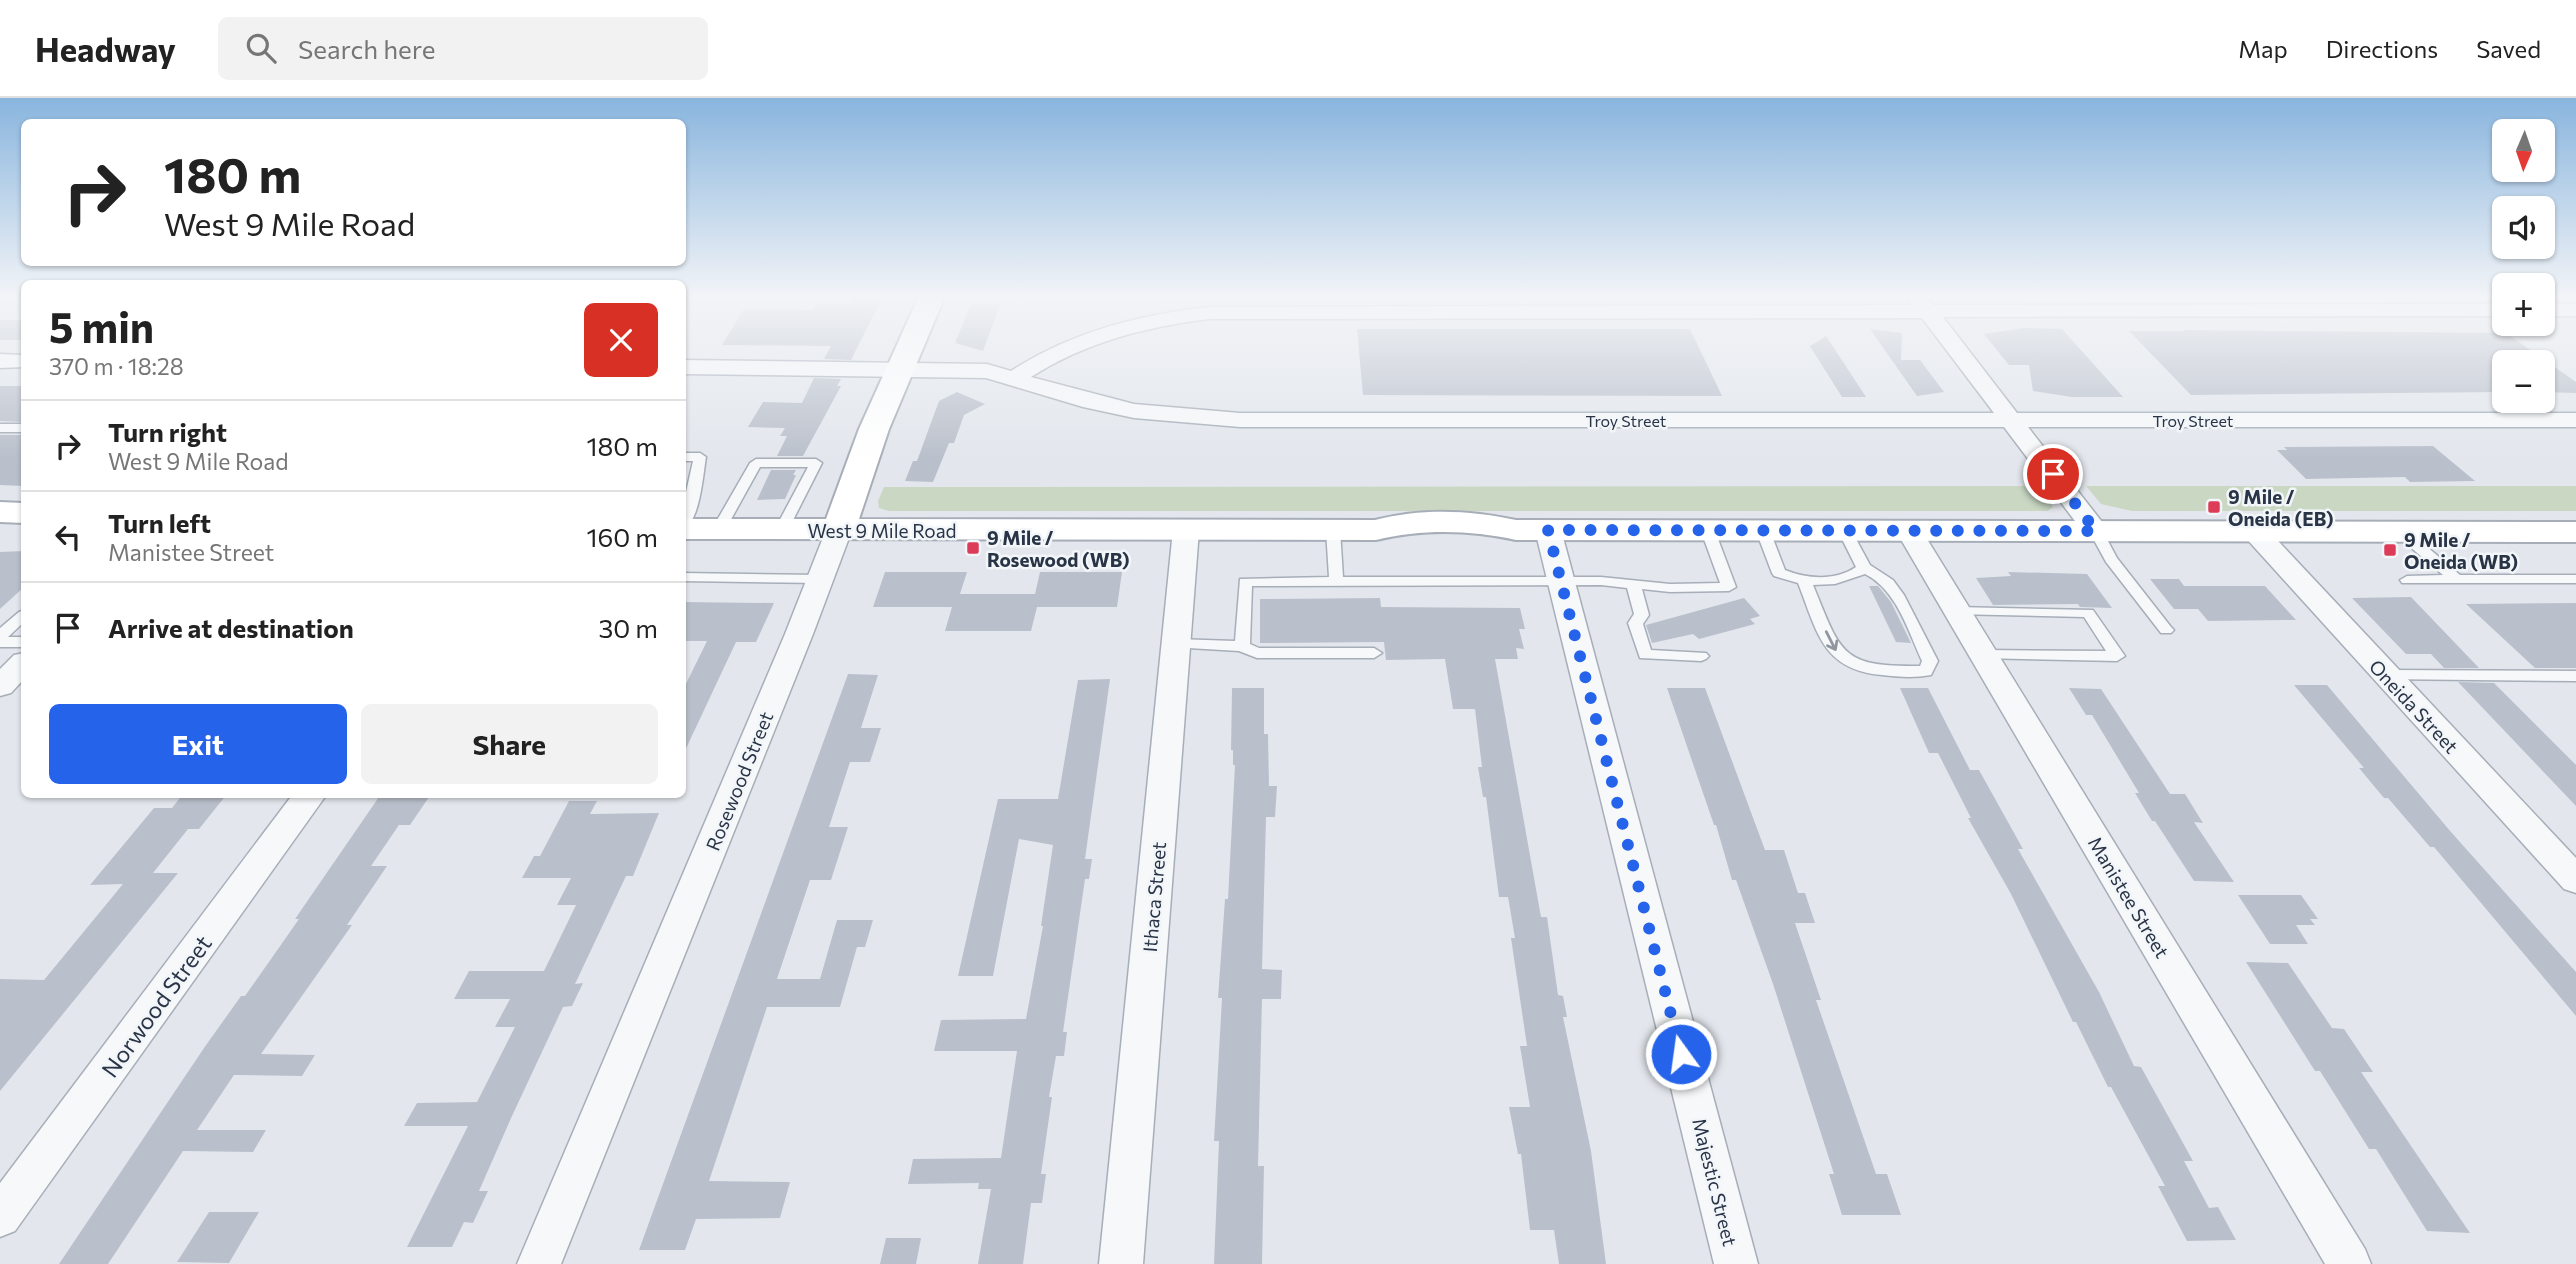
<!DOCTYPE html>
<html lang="en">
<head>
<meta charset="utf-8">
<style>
  :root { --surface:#fff; --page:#f2f2f2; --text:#222; --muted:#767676; --line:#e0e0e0; --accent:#2563eb }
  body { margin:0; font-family:Commissioner,sans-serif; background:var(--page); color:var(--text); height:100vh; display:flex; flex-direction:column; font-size:26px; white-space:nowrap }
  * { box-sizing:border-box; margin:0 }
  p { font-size:23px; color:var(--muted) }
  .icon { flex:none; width:38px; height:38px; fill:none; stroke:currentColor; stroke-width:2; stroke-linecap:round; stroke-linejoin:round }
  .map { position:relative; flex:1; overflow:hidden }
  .details { position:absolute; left:21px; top:182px; width:665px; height:518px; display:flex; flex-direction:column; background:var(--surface); border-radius:10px; box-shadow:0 2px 5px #0004 }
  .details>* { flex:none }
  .banner { position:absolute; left:21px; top:21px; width:665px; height:147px; border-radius:10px; box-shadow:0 2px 5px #0004; background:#fff; color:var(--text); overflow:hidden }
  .needle { width:46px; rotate:182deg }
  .buttons { position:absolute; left:2492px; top:21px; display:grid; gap:14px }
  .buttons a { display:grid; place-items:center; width:63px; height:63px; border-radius:10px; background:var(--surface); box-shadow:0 2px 5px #0004; font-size:35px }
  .pin { position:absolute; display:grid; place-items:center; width:60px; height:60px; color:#fff; margin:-30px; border:4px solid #fff; border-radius:50%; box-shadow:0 2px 7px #0007 }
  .me { position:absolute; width:77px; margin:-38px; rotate:346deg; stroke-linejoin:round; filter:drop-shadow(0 0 5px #0008) }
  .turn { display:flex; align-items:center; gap:24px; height:147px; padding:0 28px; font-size:32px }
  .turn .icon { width:91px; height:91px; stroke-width:2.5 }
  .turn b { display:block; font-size:49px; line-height:60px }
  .round { display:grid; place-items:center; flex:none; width:74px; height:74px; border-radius:10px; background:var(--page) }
  .summary { display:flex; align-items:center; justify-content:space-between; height:119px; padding:0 28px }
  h1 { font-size:42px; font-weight:700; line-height:52px }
  .action { display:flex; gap:14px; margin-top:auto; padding:14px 28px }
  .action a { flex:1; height:80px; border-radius:10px; background:var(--accent); color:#fff; font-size:28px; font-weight:700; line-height:80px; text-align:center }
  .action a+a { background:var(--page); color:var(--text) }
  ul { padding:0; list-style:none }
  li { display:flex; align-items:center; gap:21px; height:91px; padding:0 28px; border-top:2px solid var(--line) }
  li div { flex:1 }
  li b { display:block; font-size:26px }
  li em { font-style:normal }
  header { display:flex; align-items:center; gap:42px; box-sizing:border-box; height:98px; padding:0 35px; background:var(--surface); border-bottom:2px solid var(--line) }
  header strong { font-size:33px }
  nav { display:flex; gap:38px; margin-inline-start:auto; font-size:24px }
  .search { width:490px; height:63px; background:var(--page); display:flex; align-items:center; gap:18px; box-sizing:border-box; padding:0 24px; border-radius:10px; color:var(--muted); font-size:26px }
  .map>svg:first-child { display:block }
</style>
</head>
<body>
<header>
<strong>Headway</strong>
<div class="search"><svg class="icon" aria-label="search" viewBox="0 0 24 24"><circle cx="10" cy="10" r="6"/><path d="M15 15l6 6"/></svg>Search here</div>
<nav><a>Map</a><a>Directions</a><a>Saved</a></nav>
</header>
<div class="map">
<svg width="2576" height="1166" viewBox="0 0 2576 1166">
  <rect width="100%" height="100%" fill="#e3e7ed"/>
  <!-- green -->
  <g fill="#c9d7c3">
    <polygon points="2037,388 2053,409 2048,413 889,413 879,410 878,403 884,389"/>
    <polygon points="2086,388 2576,388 2576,413 2132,413 2101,406"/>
  </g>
  <!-- building -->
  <g fill="#bac0cb">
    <polygon points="856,198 883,198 851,262 824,261 831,248 722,247 744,211 812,212 816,205 852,205"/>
    <polygon points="971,206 1000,206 983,253 955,245"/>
    <rect x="0" y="222" width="24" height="20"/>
    <polygon points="2023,230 2062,231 2123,299 2072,299 2033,293 2029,267 2009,267 1984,236"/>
    <polygon points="1357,231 1690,231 1722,298 1363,297"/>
    <polygon points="1870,231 1902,235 1901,262 1920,262 1944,294 1917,298"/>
    <polygon points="2182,232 2506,235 2576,284 2576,295 2543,294 2543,264 2504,264 2504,294 2191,297 2129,233 2184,233"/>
    <polygon points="1826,238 1866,299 1842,299 1810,248"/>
    <polygon points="814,280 841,281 837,288 841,288 803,358 777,358 787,338 780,338 785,330 748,329 763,304 802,305"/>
    <polygon points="0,288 24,288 24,324 0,323"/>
    <polygon points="957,294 985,306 964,317 954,345 949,345 933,384 905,383 913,363 917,363 939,303"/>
    <polygon points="24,337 24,388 0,387 0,337"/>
    <polygon points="2433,348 2475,383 2410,384 2405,379 2306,381 2277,352 2287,352 2284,349"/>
    <polygon points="771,372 796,372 793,377 796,377 785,401 757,402"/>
    <polygon points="24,453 24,489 0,511 0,454"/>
    <polygon points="885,474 967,474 960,496 1035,496 1040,474 1122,474 1117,509 1037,509 1031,533 945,533 952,509 873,509"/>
    <polygon points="2008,474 2087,476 2112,510 2080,509 2078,506 1993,507 1976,480 2011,478"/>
    <polygon points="2150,481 2179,481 2184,488 2265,488 2296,522 2208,523 2198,511 2174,511"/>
    <polygon points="1869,488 1878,488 1891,504 1911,545 1896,544"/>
    <polygon points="2411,499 2479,570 2444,570 2431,556 2406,556 2352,500"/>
    <polygon points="1380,500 1381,509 1520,510 1525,531 1519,531 1524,551 1516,550 1518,561 1495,561 1541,819 1547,819 1558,897 1563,898 1567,919 1563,919 1591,1053 1606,1166 1559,1166 1554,1132 1530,1132 1521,1056 1518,1056 1509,1009 1530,1009 1520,948 1527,948 1511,840 1515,840 1508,799 1499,799 1486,699 1483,699 1478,669 1482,669 1475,611 1453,611 1445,561 1386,562 1384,544 1260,545 1260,501"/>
    <polygon points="1744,500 1760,518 1750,521 1755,526 1699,541 1693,536 1652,545 1646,527"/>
    <polygon points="682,504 774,505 756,544 736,544 682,659 682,594 707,543 682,543"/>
    <polygon points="2576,505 2576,570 2535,570 2466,506"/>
    <polygon points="848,576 878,577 861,630 881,630 870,664 850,664 829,729 848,729 831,782 810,782 777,881 820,881 837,822 873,822 865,849 857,849 840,909 767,909 709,1083 790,1084 780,1120 696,1121 685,1152 639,1152"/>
    <polygon points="1110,581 1085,761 1092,761 1089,781 1085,781 1063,934 1067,934 1064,958 1056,958 1049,999 1052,999 1041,1076 1046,1076 1042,1105 1031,1105 1023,1166 978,1166 991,1091 978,1091 979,1085 908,1086 913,1061 1001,1060 1017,953 934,953 941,922 1026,921 1043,828 1041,828 1053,747 1019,741 993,878 958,878 998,701 1058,701 1078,582"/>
    <polygon points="2458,584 2494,585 2576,667 2576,708"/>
    <polygon points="2294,587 2327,587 2451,734 2576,874 2576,918 2434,749 2430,749 2388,700 2384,700 2359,670 2364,670"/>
    <polygon points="1232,590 1264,590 1264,636 1268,636 1269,688 1277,688 1275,719 1266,719 1262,871 1282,872 1281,901 1262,901 1258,1068 1264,1068 1262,1166 1214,1166 1219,1043 1214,1043 1222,900 1218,900 1225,801 1228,801 1235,667 1233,667 1233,652 1231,652"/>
    <polygon points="1667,590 1705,590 1765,752 1784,752 1798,795 1805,795 1815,825 1795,825 1821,902 1816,902 1876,1076 1887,1076 1901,1117 1842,1117 1829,1076 1834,1076 1773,886 1736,782 1732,782 1716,727 1714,727"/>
    <polygon points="1900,590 1928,590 1970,672 1979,672 2023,751 2018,751 2099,894 2134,968 2141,969 2193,1063 2184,1063 2209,1110 2218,1109 2236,1142 2187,1143 2158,1088 2165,1088 2111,989 2108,989 2076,924 2073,924 2011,796 1968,720 1971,720 1938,655 1929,655"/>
    <polygon points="2069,590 2101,591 2170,696 2185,696 2203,725 2194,724 2234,784 2194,783 2155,723 2152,723 2135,695 2139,695 2092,617 2086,617"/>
    <polygon points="183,696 227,696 199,731 188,731 153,775 178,775 0,993 0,881 44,882 123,786 90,787 154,710 172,710"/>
    <polygon points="381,696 431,696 410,727 399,727 371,768 387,768 347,827 352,827 261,956 315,957 302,978 234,977 197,1032 266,1032 253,1054 183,1053 108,1166 59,1166 204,950 241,898 245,898 299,821 295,821"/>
    <polygon points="569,703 597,703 590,716 659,715 633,778 626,778 575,886 583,885 572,908 563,909 512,1018 479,1093 488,1093 473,1125 464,1124 452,1149 407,1149 468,1028 404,1028 417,1005 477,1004 515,929 495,929 510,901 454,901 469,873 544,873 576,807 557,807 571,780 522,780 534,758 540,758"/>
    <polygon points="2238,797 2301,797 2318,821 2310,821 2315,827 2296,827 2308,846 2270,846"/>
    <polygon points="2246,864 2288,865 2332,930 2344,931 2373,974 2361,974 2470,1135 2427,1133 2376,1051 2369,1051 2320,973 2315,973"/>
    <polygon points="209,1114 259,1114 229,1165 177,1164"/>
    <polygon points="886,1140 921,1140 916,1166 880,1166"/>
  </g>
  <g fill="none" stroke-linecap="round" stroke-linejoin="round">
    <!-- lane casing -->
    <g stroke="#a7aeb8" stroke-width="3">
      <g id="lane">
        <rect x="0" y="326" width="24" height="8"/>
        <path d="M682,355H700L706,359C703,377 700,425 682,432V412L693,363H682Z"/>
        <polygon points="756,361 816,361 822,365 787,434 782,435 775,431 808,369 760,369 724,434 714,434 712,431 750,365"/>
        <polygon points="1333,428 1340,432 1343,479 1601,479 1670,486 1720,485 1701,433 1708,429 1715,433 1736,489 1729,493 1670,494 1642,491 1649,517 1643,526 1651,552 1706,555 1709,558 1706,561 1701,563 1640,560 1628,525 1634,516 1627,490 1601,487 1252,488 1250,546 1259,550 1374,550 1382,555 1374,560 1257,560 1239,553 1171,549 1168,546 1171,543 1176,541 1235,543 1240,481 1329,479 1326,432"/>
        <path d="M1763,429L1770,433L1785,472C1807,481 1836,483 1856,469L1838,433L1845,429L1850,430L1870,467L1893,482L1904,497L1938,563L1931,577C1916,580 1897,579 1882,577C1822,572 1817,533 1798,485L1774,478L1772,475L1756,433ZM1865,476C1897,492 1908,533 1922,563L1920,568C1840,569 1841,555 1813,487L1835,486Z"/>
        <polygon points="2096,429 2101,430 2117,460 2171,529 2174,532 2171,535 2161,535 2106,464 2089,433"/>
        <polygon points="2400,429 2405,430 2460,477 2576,477 2576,485 2402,485 2400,482 2407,478 2443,477 2395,436 2393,433 2395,430"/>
        <polygon points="682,475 821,477 828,481 821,485 682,483"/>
        <polygon points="1956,509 2093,512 2125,558 2117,563 1978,560 1975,557 1978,554 1983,552 2106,553 2084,519 1951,516 1949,513 1951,510"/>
        <polygon points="24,512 24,524 8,539 24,539 24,549 0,549 0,530 19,514"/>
        <polygon points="2386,572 2576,573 2576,583 2380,581 2378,577 2380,573"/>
      </g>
    </g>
    <!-- street casing -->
    <g stroke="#a7aeb8" stroke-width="3">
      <g id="street">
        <path d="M1910,198H1926L1933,207L2504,206V218L1943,219L2017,315H2576V329H2028L2109,433L2105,439L2096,441L2087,439L2004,329H1240L1134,320L1083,309L986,280L682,276V262L987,266L1011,273C1071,234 1138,217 1209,209L1912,207L1908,201ZM1922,220L1994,315H1240L1134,306L1031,279C1086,244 1145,229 1209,221Z"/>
        <rect x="2543" y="206" width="33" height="12"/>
        <polygon points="0,256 24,257 24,269 0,270"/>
        <polygon points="839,424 848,426 852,432 813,536 561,1166 517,1166 785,536 826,432 830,426"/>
        <polygon points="1186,424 1195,426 1199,432 1143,1166 1099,1166 1173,432 1177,426"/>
        <polygon points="1548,424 1557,426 1561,432 1758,1166 1714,1166 1535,432 1539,426"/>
        <polygon points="1909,425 1918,427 1922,433 2365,1151 2371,1166 2325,1166 1896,433 1900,427"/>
        <polygon points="2254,425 2263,427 2576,760 2576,795 2564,791 2245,439 2241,433 2245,427"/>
        <polygon points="24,555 24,581 11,595 0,598 0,571 14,557"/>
        <polygon points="293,696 327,696 15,1133 0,1139 0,1085"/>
      </g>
    </g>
    <!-- secondary casing -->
    <g stroke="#a7aeb8" stroke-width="4">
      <g id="secondary">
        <path d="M919,198H945L889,331L859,421L1375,422C1421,410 1470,412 1516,422L2576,424V444L1516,442C1470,432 1422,431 1376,442L682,441V421H826L859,331Z"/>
        <polygon points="0,404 24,405 24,425 0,424"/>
      </g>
    </g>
    <!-- lane -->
    <use href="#lane" fill="#f6f8fa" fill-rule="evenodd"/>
    <!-- street -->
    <use href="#street" fill="#f6f8fa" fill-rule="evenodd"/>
    <!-- secondary -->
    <use href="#secondary" fill="#fff" fill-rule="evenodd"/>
  </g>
  <!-- one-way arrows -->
  <defs><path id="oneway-shaft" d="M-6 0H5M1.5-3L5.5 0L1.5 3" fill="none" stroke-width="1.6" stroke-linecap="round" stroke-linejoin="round" transform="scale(1.75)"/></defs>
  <use stroke="#9096a0" href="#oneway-shaft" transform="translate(1831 543) rotate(63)"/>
  <!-- sky -->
  <linearGradient id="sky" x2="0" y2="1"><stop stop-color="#89b5de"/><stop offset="0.55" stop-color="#f2f4f7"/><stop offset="1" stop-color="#f2f4f7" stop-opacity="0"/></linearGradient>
  <rect width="2576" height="361" fill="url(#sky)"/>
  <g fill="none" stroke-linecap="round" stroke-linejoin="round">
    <!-- route -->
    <polyline stroke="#2563eb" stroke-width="12" stroke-dasharray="0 21.6" points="1681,956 1548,432 2096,433 2053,376"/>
  </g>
  <!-- markers -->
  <g fill="#dd3c58" stroke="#f3f6f9" stroke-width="2.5">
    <rect x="2207" y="402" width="14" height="14" rx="3.5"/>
    <rect x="966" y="443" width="14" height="14" rx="3.5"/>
    <rect x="2383" y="445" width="14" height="14" rx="3.5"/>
  </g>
  <g text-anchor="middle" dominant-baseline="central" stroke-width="5" stroke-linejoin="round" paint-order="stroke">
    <!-- far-street labels -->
    <g font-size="16" fill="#293447" stroke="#f3f6f9">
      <text x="1626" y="322">Troy Street</text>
      <text x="2193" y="322">Troy Street</text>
    </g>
    <!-- poi labels -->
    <g font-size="19" font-weight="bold" fill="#293447" stroke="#f3f6f9" text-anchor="start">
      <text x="2228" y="398">9 Mile /<tspan x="2228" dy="22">Oneida (EB)</tspan></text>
      <text x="987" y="439">9 Mile /<tspan x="987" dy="22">Rosewood (WB)</tspan></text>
      <text x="2404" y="441">9 Mile /<tspan x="2404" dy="22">Oneida (WB)</tspan></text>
    </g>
    <!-- street labels -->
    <g font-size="19" fill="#293447" stroke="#f3f6f9">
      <text x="882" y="432">West 9 Mile Road</text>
      <text transform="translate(2414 608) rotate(47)">Oneida Street</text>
      <text transform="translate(739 683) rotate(-68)">Rosewood Street</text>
      <text transform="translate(1154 799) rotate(-85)">Ithaca Street</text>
      <text transform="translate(2129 799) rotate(59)">Manistee Street</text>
      <text transform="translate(1715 1084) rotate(76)">Majestic Street</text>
    </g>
    <!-- near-street labels -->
    <g font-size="23" fill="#293447" stroke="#f3f6f9">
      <text transform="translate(156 908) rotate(-54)">Norwood Street</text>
    </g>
  </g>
</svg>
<div class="buttons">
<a><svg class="needle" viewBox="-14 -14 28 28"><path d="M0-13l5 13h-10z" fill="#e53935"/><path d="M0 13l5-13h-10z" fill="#767676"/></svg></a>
<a><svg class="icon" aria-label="sound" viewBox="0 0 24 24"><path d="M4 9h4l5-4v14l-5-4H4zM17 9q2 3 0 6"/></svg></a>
<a>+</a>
<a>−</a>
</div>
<div class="pin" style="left:2053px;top:376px;background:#d93025"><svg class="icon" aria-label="arrive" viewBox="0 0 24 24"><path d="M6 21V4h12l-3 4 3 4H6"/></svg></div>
<svg class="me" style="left:1681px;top:956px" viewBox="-20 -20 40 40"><circle r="17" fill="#2563eb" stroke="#fff" stroke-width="3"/><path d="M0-11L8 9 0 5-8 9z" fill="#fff"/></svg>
<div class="banner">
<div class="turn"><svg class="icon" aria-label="right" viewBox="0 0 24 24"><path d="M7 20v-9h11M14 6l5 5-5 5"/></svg><div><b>180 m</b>West 9 Mile Road</div></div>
</div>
<section class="details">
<div class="summary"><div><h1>5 min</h1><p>370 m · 18:28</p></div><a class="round" style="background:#d93025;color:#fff"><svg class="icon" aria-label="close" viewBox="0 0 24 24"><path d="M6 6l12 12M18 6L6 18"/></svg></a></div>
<ul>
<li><svg class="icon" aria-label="right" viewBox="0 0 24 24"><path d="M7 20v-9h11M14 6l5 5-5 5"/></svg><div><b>Turn right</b><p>West 9 Mile Road</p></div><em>180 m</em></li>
<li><svg class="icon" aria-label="left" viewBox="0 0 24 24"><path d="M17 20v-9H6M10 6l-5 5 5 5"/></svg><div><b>Turn left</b><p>Manistee Street</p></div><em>160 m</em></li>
<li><svg class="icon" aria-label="arrive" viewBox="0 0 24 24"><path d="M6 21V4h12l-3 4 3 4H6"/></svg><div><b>Arrive at destination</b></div><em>30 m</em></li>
</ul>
<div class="action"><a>Exit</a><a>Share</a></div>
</section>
</div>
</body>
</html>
